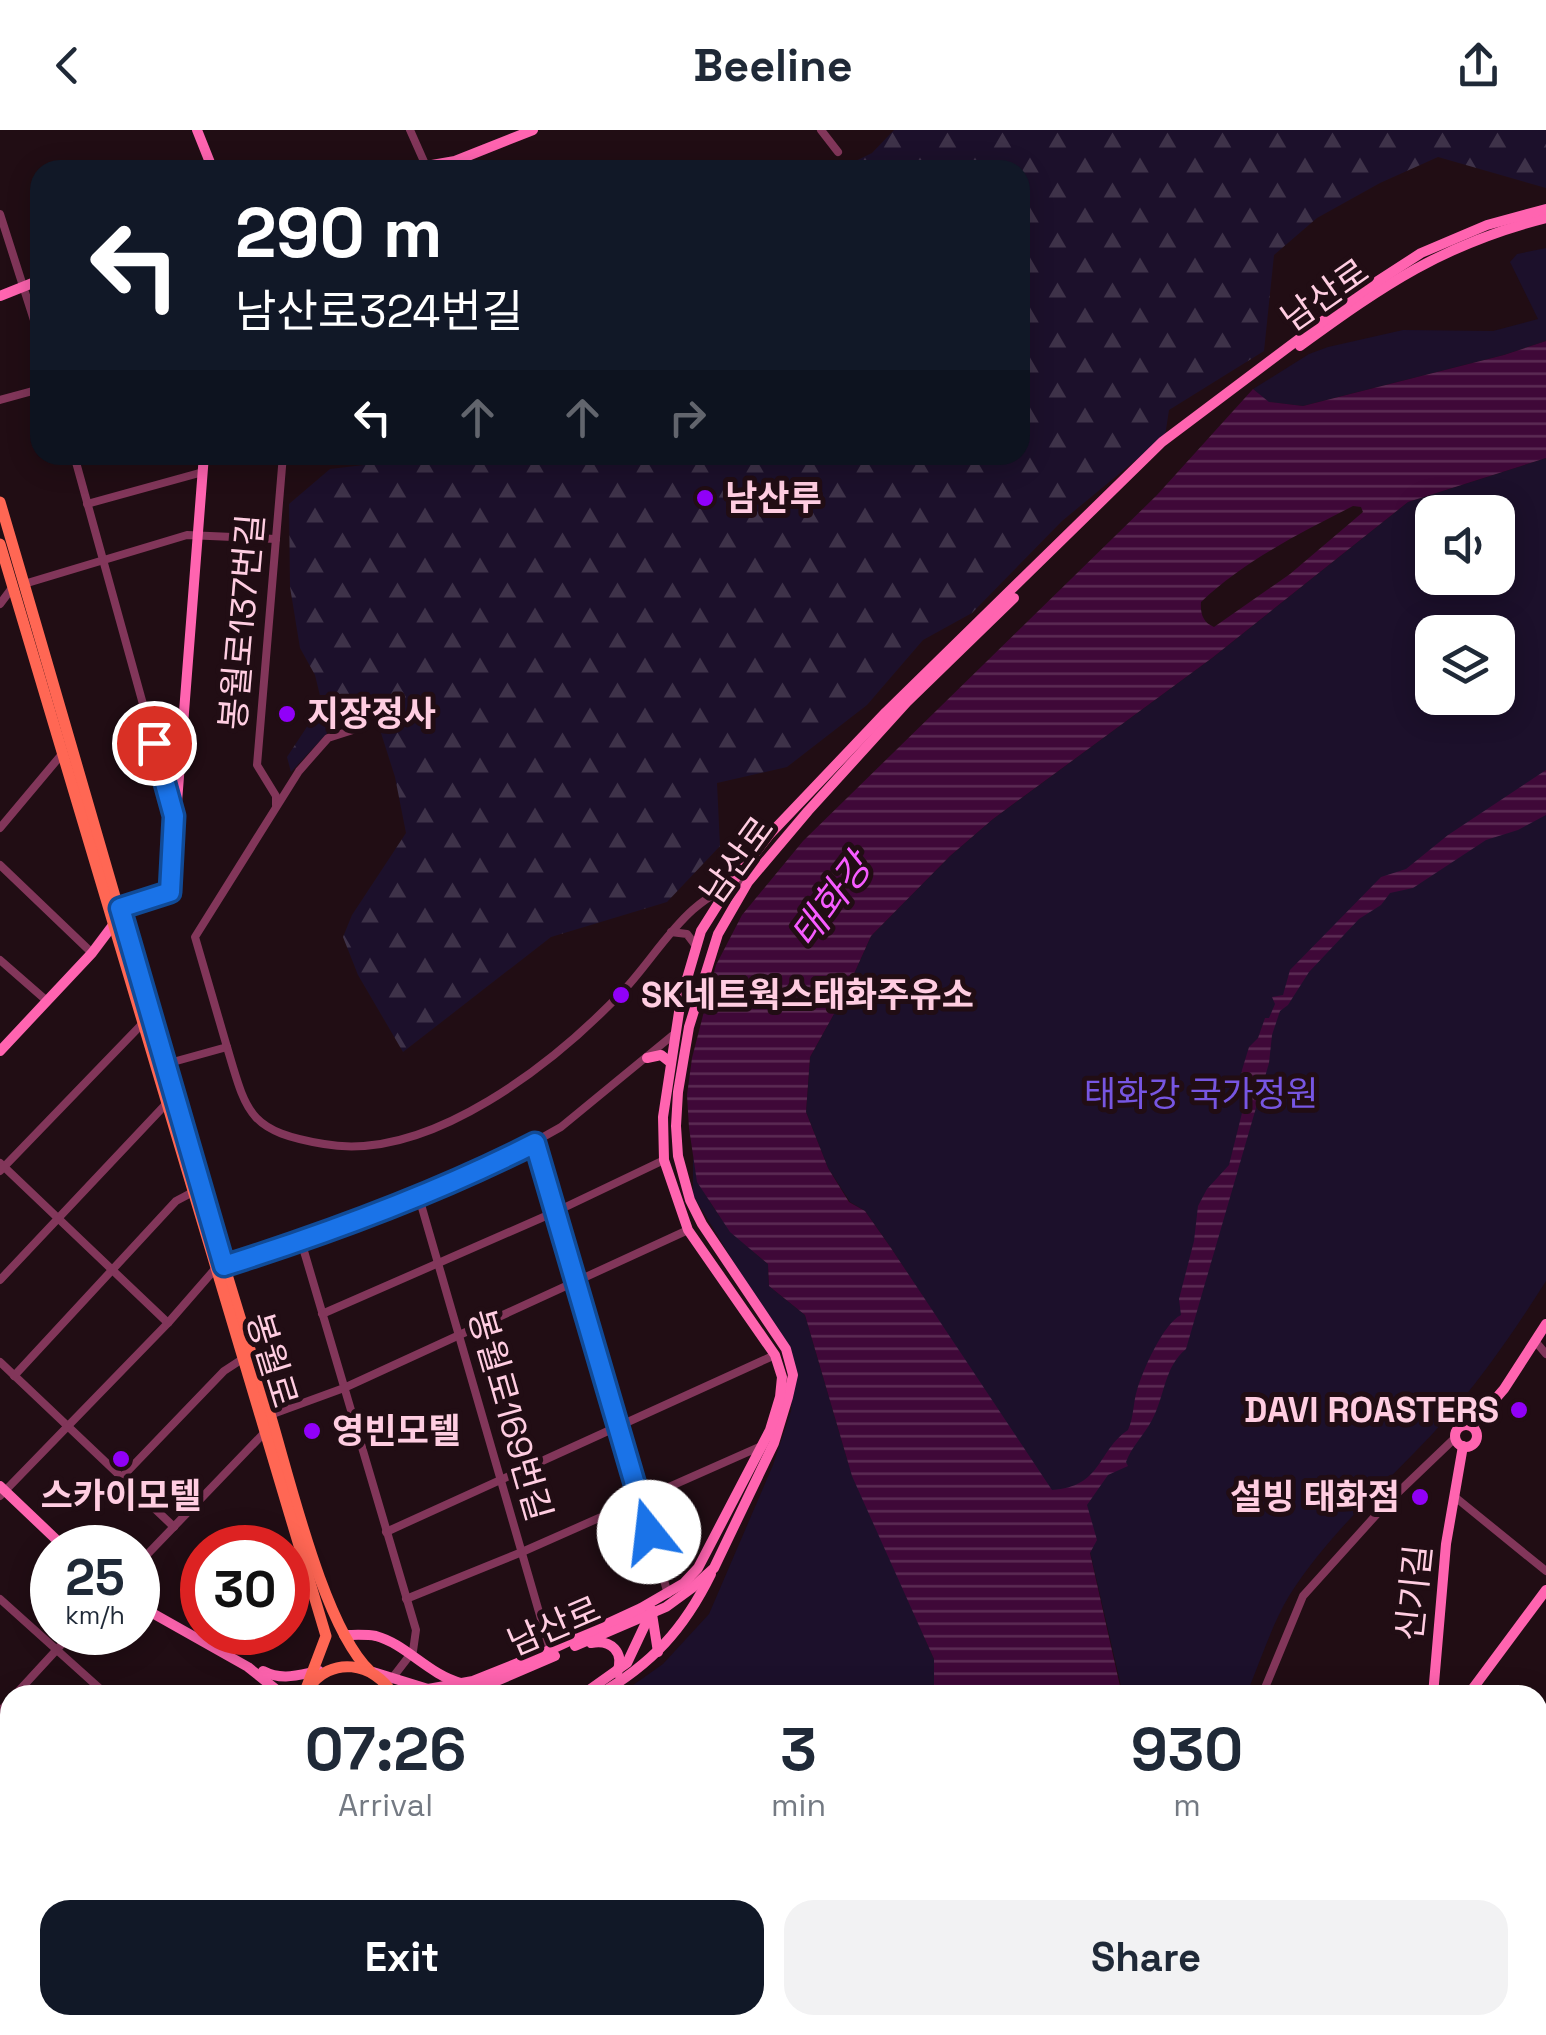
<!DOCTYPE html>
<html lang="en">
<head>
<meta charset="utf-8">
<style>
  :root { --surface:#fff; --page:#f2f2f3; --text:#1f2937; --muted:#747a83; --accent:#111827 }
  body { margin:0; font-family:"Space Grotesk","Noto Sans KR",sans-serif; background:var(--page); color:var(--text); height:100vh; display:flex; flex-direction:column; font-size:38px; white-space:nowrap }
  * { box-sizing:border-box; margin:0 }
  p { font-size:32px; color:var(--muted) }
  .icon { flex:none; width:55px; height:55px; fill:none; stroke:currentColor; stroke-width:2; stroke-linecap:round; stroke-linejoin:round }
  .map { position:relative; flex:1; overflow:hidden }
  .sheet { position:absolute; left:0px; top:1555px; width:1548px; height:350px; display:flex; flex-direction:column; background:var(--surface); border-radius:30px 30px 0 0; box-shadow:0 5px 25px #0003 }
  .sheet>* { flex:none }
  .guide { position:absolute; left:30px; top:30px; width:1000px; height:305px; border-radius:30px; box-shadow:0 5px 25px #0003; background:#111827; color:#fff; overflow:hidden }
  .tools { position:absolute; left:1415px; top:365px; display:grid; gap:20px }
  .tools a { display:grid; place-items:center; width:100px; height:100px; border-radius:20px; background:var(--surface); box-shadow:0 5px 25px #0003; font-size:50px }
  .speed { position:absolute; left:30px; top:1395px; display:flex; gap:20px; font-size:50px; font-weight:700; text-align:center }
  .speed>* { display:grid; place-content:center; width:130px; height:130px; border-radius:50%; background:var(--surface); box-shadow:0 5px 25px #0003; line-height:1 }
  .speed small { font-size:25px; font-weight:400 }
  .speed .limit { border:15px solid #d22; background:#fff; color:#111 }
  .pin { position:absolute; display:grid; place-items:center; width:85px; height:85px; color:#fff; margin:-42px; border:5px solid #fff; border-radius:50%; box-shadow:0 2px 10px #0007 }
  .me { position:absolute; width:110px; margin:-55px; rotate:344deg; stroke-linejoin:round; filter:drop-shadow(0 0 8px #0008) }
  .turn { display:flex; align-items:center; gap:35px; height:210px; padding:0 40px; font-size:45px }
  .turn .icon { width:130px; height:130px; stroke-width:2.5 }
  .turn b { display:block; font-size:70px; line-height:85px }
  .lanes { display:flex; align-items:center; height:95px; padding:0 40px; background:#0003; justify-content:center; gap:50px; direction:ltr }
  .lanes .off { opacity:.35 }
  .eta { display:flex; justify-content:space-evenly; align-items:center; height:170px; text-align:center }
  .eta b { font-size:60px; font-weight:800; line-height:70px }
  .button { display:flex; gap:20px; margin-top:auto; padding:20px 40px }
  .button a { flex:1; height:115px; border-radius:30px; background:var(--accent); color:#fff; font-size:40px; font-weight:800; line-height:115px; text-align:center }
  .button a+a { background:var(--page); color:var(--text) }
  header { display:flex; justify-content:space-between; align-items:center; height:130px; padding:0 40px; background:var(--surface); font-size:45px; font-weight:800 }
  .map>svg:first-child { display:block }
</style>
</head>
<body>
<header><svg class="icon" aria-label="back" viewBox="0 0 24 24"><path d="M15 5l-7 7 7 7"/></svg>Beeline<svg class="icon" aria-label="share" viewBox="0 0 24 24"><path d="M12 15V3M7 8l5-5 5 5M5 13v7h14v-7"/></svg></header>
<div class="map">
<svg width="1546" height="1905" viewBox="0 0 1546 1905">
  <defs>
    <pattern id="forest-firs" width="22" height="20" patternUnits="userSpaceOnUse" patternTransform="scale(2.5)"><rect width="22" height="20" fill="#1c102b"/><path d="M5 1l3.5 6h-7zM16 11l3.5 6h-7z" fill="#3e3249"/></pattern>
    <pattern id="water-rules" width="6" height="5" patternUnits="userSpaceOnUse" patternTransform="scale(2.5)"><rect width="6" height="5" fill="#3f0838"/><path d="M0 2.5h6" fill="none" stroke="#5c2b54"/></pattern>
  </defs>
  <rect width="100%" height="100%" fill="#210d14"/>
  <!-- forest -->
  <polygon fill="url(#forest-firs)" points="894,0 1546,0 1546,58 1438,27 1380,53 1317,88 1274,125 1264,221 1169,280 1165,306 1062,391 972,483 923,510 867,575 787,637 717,653 720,716 667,772 551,807 403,922 358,845 343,807 352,785 406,703 395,647 375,584 330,600 291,642 287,627 322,574 315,545 300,518 290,457 289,374 330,339 398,331 403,325 1020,325 1020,40 837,40 872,23"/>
  <!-- green -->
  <g fill="#1c102b" fill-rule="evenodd">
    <polygon points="1546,118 1546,211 1504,225 1303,276 1268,272 1253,259 1309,224 1328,217 1403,200 1493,201 1538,189 1510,132 1517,124"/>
    <path d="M1546,328V1151C1508,1211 1466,1271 1415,1322C1370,1368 1324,1411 1289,1466C1271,1496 1260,1533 1246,1565H1123L1090,1422L891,1118L865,1081L850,1072L828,1038L806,982L810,927L844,866L871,806L950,726L993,689L1212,528L1408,372ZM1432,382H1498V448H1432ZM1432,502H1498V568H1432Z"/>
    <path d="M693,1027C702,1074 732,1104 768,1134L769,1156L805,1185L848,1332L934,1529V1565H619L663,1534L709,1484L773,1335L791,1281L793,1245L786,1219L693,1065Z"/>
    <polygon points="10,1854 10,1895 852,1895 846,1905 0,1905 0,1862"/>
    <polygon points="1121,1895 1205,1895 1203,1905 1119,1905"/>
  </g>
  <!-- water -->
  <g fill="url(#water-rules)" fill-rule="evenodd">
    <path d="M1546,211V328L1408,372L1212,528L993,689L950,726L871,806L844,866L810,927L806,982L828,1038L849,1072L865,1081L891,1118L1052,1360C1102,1357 1097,1321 1128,1300C1134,1287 1133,1273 1137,1260C1143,1240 1163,1194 1181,1185L1179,1169L1194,1111L1198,1076L1207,1059L1229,1035L1243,979L1239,964L1242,940L1249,917L1258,908L1265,888H1269L1275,874L1272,867L1283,865L1290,840L1381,747L1406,739L1448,705L1546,640V685L1518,700L1486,710L1413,758L1390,763L1381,775L1359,789L1309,842L1288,875L1280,881L1272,905L1269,933L1186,1219C1164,1237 1165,1266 1152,1290C1144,1305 1132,1316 1126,1332L1128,1336L1108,1345L1087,1375L1097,1410L1090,1423L1122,1565H934V1529L852,1346L805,1185L769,1156L768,1134L730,1102L697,1052L689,998L687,965L692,928L716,835L742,785L803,711L1157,365L1253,259L1269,272L1303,276L1504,225ZM1353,376L1361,377L1363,382L1290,444L1214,497C1203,493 1200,483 1201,472C1244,431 1300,403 1353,376Z"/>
    <polygon points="852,1895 1121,1895 1119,1905 846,1905"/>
  </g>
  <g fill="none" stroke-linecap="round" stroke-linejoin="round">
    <!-- street -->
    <g stroke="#82365a" stroke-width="8">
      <polyline points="410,0 426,36"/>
      <polyline points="821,0 838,22"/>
      <polyline points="0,84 40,209"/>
      <polyline points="0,270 40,259"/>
      <polyline points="74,325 174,686"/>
      <polyline points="87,374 203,342"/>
      <polyline points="24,454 187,405 276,409"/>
      <polyline points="0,474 12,458"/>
      <polyline points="276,675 276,666 257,635 283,325"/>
      <polyline points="0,698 62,624"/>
      <polyline points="0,735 92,823"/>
      <polyline points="671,802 687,804 696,816"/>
      <polyline points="0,830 47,871"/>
      <path d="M227,917C247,985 249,1001 324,1014C430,1033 556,932 625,859C662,819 689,762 748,752"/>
      <polyline points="162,935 227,917 195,807 299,641 328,608 356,599"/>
      <polyline points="535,1013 668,1464"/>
      <polyline points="0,1033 168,1193"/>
      <polyline points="0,1041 143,893"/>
      <polyline points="418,1064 550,1520"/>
      <polyline points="301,1111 416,1500 413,1521 390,1551"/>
      <polyline points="0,1150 166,974"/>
      <polyline points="322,1184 555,1082 664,1030"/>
      <polyline points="1535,1211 1546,1224"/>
      <polyline points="0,1232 174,1397"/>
      <polyline points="14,1246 176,1071 193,1062"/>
      <polyline points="270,1285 344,1258 688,1100"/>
      <polyline points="122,1347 224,1241 247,1226"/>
      <polyline points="0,1366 168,1193 215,1139 301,1111 495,1034 561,997 673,905"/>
      <polyline points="1455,1367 1546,1441"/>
      <polyline points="386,1402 775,1225"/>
      <polyline points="138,1434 265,1302"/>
      <polyline points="0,1469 107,1565"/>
      <polyline points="406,1469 522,1422 764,1315"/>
      <polyline points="15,1565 73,1502"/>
      <polyline points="1262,1565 1303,1466 1386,1374 1456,1307"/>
      <polyline points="0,1581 10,1571"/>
      <polyline points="0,1690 10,1679"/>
      <polyline points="0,1790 10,1781"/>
      <polyline points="0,1811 10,1803"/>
      <polyline points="0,1825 10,1816"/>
    </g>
    <!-- secondary -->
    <g stroke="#ff64b0" stroke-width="10">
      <polyline points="197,0 213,40"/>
      <polyline points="403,40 455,31 533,0"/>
      <polyline points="0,166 40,150"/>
      <path d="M1300,216C1384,155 1443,114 1546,88"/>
      <polyline points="112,781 170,762 204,325"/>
      <polyline points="0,921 92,823 113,795"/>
      <polyline points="647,928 661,925 670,932"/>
      <circle cx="1466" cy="1306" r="11"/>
      <polyline points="1472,1296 1504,1259 1546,1194"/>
      <polyline points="0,1356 65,1418"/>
      <polyline points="138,1475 248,1537 283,1565"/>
      <polyline points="652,1484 658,1522"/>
      <path d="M344,1505C354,1505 366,1504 376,1506C406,1514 429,1545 461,1553"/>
      <path d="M591,1513C611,1509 625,1522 617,1543"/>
      <polyline points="575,1516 666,1477 692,1458 714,1438 774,1313 788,1267 793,1245 786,1219 702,1094 690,1070 678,1026 676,996 678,962 689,897 718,804 748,752 808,681 907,572 1014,468"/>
      <path d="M263,1541C282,1551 298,1545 319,1541"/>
      <polyline points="373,1542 428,1559 473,1551 550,1520 641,1478 684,1453 698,1438 770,1300 780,1267 782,1247 775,1225 688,1100 664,1030 663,987 681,869 701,801 730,755 770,704 886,582 1162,312 1367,158 1421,123 1487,95 1546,79"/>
      <polyline points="464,1565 555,1526"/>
      <polyline points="582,1565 627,1533 652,1480"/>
      <path d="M598,1565C652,1534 684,1499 711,1444"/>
      <polyline points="1433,1565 1446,1414 1463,1316"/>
      <polyline points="1468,1565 1546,1460"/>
      <polyline points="0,1836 10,1828"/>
      <polyline points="1243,1905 1246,1895"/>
    </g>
    <!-- primary -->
    <g stroke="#ff6754" stroke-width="11">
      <path d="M0,372C89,673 173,975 267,1274C288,1341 323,1497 370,1541"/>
      <polyline points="0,414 326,1506 304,1564"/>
      <path d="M308,1559C330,1525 375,1532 393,1565"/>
      <polyline points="456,1895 459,1905"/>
    </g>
  </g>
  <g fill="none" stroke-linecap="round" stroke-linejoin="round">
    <!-- route casing -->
    <g stroke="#114b97" stroke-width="25">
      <path id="route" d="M154,613L174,686L170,762L120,778L224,1136C328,1103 437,1063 535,1013L649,1402"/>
    </g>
    <!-- route -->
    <use href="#route" stroke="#1a73e8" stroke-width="18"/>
  </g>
  <!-- markers -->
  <g fill="#9100f8" stroke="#210d14" stroke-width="4">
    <circle cx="705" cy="368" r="10"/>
    <circle cx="287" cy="584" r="10"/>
    <circle cx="621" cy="865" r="10"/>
    <circle cx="1519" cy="1280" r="10"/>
    <circle cx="312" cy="1301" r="10"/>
    <circle cx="121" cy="1329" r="10"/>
    <circle cx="1420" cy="1367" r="10"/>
  </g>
  <g text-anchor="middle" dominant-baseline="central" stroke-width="10" stroke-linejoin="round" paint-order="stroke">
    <!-- street labels -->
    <g font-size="35" fill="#ffcde1" stroke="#210d14">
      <text transform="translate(1325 165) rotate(-35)">남산로</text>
      <text transform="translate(242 492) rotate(-85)">봉월로137번길</text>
      <text transform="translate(737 730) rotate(-54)">남산로</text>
      <text transform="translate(272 1230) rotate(73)">봉월로</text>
      <text transform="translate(510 1285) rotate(74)">봉월로169번길</text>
      <text transform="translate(1414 1463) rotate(-84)">신기길</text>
      <text transform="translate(554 1496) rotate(-23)">남산로</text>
    </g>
    <!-- poi labels -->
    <g font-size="35" font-weight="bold" fill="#ffcde1" stroke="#210d14" text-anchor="start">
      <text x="725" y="368">남산루</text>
      <text x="307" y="584">지장정사</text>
      <text x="641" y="865">SK네트웍스태화주유소</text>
      <text x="1499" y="1280" text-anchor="end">DAVI ROASTERS</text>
      <text x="332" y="1301">영빈모텔</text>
      <text x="121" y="1366" text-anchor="middle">스카이모텔</text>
      <text x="1400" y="1367" text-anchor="end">설빙 태화점</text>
    </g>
    <!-- park labels -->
    <g font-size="35" fill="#7756e2" stroke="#210d14">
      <text x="1201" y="964">태화강 국가정원</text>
    </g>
    <!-- water labels -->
    <g font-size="38" font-style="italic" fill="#f65bff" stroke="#210d14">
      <text transform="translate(831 771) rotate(-53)">태화강</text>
    </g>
  </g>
</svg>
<div class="tools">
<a><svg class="icon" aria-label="sound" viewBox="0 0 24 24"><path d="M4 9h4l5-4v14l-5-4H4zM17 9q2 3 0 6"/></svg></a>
<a><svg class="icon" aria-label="layers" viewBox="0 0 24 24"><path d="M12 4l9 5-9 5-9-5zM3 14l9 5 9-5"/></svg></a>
</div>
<div class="speed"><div>25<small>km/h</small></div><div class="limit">30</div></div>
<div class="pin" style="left:154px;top:613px;background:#d93025"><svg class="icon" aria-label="arrive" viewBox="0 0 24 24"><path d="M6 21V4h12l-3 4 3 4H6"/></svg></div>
<svg class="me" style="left:649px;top:1402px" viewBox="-20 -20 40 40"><circle r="19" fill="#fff"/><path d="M0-13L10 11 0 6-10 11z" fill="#1a73e8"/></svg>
<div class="guide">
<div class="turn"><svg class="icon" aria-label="left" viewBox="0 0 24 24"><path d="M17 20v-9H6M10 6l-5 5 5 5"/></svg><div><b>290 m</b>남산로324번길</div></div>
<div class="lanes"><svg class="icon" aria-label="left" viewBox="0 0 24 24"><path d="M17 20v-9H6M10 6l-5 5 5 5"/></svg><svg class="icon off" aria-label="ahead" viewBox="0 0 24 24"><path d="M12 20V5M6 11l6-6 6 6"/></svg><svg class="icon off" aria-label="ahead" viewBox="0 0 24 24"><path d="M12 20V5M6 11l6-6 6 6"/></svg><svg class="icon off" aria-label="right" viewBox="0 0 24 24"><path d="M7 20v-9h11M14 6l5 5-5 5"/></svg></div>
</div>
<section class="sheet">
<div class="eta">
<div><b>07:26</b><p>Arrival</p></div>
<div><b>3</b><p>min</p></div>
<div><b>930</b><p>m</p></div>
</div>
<div class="button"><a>Exit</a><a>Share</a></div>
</section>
</div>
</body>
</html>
